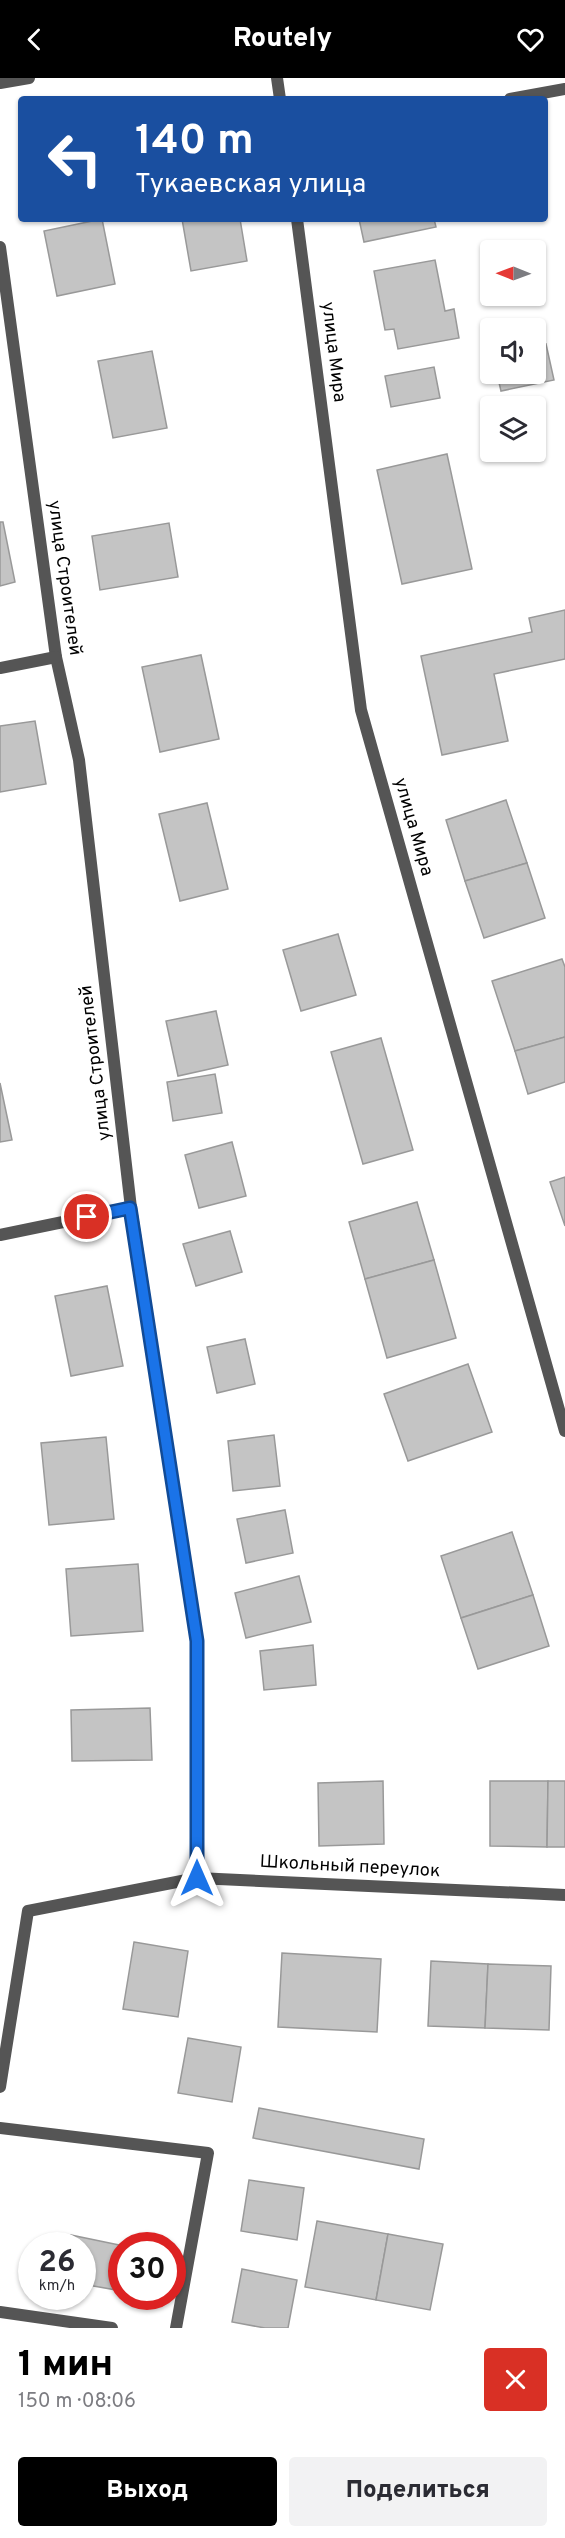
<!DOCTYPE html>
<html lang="ru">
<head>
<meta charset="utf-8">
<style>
  :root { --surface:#fff; --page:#f2f2f3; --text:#2b2b33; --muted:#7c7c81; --accent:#000 }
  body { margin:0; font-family:Overpass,sans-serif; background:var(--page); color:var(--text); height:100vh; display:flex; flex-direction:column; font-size:22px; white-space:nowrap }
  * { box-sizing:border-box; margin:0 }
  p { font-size:20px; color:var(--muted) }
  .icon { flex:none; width:33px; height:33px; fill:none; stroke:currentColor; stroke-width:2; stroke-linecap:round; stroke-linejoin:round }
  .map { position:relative; height:2250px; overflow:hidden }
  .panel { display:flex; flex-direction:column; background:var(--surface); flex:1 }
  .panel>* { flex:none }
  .top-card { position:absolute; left:18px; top:18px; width:530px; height:126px; border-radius:6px; box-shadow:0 2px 4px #0004; background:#1a4fa0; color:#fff; overflow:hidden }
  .needle { width:39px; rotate:271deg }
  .fabs { position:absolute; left:480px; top:162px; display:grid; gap:12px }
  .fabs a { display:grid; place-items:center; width:66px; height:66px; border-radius:6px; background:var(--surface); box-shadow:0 2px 4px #0004; font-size:30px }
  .speed { position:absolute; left:18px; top:2154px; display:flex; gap:12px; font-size:30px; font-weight:700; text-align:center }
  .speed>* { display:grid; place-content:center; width:78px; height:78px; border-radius:50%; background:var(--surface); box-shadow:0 2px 4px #0004; line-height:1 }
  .speed small { font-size:15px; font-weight:400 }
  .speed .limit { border:9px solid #d22; background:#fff; color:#111 }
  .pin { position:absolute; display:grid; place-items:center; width:51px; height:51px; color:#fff; margin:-26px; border:3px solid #fff; border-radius:50%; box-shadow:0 2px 6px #0007 }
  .me { position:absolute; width:66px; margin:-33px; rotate:0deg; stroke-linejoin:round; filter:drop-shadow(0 0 4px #0008) }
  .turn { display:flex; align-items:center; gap:21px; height:126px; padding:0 18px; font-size:27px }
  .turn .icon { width:78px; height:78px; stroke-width:2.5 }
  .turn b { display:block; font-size:42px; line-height:51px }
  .round { display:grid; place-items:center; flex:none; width:63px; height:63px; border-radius:6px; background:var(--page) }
  .summary { display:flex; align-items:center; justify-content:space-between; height:102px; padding:0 18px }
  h1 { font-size:36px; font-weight:800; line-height:45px; color:var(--accent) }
  .cta { display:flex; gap:12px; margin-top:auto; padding:12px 18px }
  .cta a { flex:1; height:69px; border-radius:6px; background:var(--accent); color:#fff; font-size:24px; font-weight:800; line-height:69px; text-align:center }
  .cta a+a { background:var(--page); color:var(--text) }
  header { display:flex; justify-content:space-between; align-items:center; height:78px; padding:0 18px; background:var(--accent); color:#fff; font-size:27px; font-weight:800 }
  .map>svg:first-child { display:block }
</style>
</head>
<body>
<header><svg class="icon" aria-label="back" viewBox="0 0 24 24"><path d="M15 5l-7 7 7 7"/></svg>Routely<svg class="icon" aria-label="heart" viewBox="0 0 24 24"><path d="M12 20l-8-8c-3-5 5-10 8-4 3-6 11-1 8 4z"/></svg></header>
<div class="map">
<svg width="565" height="2250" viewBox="0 0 565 2250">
  <rect width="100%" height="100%" fill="#fff"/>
  <!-- building -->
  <g fill="#c4c4c4" stroke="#999" stroke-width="1.5">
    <polygon points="102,141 115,206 57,218 44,153"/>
    <polygon points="182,141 240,141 247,183 191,193"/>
    <polygon points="359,141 434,141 436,149 364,164"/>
    <polygon points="435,182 445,233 454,231 459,260 398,271 394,251 385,252 374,193"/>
    <polygon points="546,266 554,302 501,313 497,296 536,296 536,268"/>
    <polygon points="152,273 167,350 113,360 98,283"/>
    <polygon points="434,289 440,320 391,329 385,298"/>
    <polygon points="447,376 472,491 402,506 377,392"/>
    <polygon points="0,444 3,444 15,504 0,508"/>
    <polygon points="169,445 178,499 100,512 92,458"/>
    <polygon points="565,532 565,581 494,596 508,663 442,677 421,578 532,554 529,540"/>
    <polygon points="201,577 219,661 160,674 142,589"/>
    <polygon points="35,643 46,706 0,714 0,648"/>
    <polygon points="506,722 527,785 465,803 446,742"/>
    <polygon points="207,725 228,811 180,823 159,736"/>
    <polygon points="527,785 545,840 484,860 465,803"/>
    <polygon points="338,856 356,917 301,933 283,872"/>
    <polygon points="562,881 565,889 565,959 515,973 492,903"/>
    <polygon points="216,933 228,987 178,998 166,943"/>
    <polygon points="565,959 565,1004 528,1016 515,973"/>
    <polygon points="381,960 413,1072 363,1086 331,974"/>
    <polygon points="215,996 222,1035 173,1043 167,1004"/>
    <polygon points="0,1005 12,1062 0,1064"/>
    <polygon points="232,1064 246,1118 199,1130 185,1077"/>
    <polygon points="565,1099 565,1148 550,1104"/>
    <polygon points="417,1124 434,1182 365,1201 349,1144"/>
    <polygon points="230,1153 242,1194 196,1208 183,1166"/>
    <polygon points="434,1182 456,1260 387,1280 365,1201"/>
    <polygon points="107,1208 123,1288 71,1298 55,1218"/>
    <polygon points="245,1261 255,1306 217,1315 207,1269"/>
    <polygon points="468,1286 492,1354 408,1383 384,1316"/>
    <polygon points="274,1357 280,1408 233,1413 228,1363"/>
    <polygon points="106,1359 114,1441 49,1447 41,1365"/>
    <polygon points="285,1432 293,1475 246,1485 237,1441"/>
    <polygon points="512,1454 533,1517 461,1540 441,1478"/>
    <polygon points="138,1486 143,1553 71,1558 66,1491"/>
    <polygon points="299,1498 311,1544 246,1560 235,1515"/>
    <polygon points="533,1517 549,1568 478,1591 461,1540"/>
    <polygon points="313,1567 316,1607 264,1612 260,1573"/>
    <polygon points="150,1630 152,1682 72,1683 71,1632"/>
    <polygon points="383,1703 384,1766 319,1768 318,1705"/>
    <polygon points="490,1703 548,1703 547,1769 490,1768"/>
    <polygon points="548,1703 565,1703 565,1769 547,1769"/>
    <polygon points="134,1864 188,1873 178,1939 123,1931"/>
    <polygon points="282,1875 381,1881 377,1954 278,1949"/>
    <polygon points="431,1883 488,1886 485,1950 428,1948"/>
    <polygon points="488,1886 551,1888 549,1952 485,1950"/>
    <polygon points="188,1960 241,1969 232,2024 178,2015"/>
    <polygon points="259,2030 424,2061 419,2091 253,2060"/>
    <polygon points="249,2102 304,2110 297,2162 241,2153"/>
    <polygon points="317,2143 388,2156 376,2222 305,2209"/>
    <polygon points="388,2156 443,2166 430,2232 376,2222"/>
    <polygon points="71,2157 124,2168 122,2168 122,2213 82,2206 82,2168 69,2168"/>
    <polygon points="242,2191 297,2202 288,2250 265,2250 232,2244"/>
  </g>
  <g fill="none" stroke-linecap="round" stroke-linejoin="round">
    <!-- service -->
    <g stroke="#555" stroke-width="12">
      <polyline points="510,21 565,11"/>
      <polyline points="0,2050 208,2075 176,2250"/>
      <polyline points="0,2234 112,2250"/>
    </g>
    <!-- minor -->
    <g stroke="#555" stroke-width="12">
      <polyline points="277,0 280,21"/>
      <polyline points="0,5 29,0"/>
      <polyline points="297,141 361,632 565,1353"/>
      <polyline points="0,169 56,579 79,682 131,1130 197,1563 197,1800"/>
      <polyline points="0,590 56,579"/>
      <polyline points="0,1157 131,1130"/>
      <polyline points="0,2009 28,1833 197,1800 565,1817"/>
    </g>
  </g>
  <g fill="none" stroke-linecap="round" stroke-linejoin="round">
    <!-- route casing -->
    <g stroke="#114b97" stroke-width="15">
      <polyline id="route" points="87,1139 130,1130 197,1563 197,1800"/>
    </g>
    <!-- route -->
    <use href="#route" stroke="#1a73e8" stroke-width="10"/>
  </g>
  <g text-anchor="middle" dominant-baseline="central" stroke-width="4.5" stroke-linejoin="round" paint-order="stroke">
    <!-- street labels -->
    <g font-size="18" fill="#000" stroke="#fff">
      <text transform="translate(333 274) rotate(83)">улица Мира</text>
      <text transform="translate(64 500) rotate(82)">улица Строителей</text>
      <text transform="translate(413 749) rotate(74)">улица Мира</text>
      <text transform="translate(96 985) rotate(-97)">улица Строителей</text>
      <text transform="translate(350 1789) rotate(3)">Школьный переулок</text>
    </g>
  </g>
</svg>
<div class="fabs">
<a><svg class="needle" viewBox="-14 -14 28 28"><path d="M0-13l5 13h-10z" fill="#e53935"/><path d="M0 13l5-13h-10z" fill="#7c7c81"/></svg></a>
<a><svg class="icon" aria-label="sound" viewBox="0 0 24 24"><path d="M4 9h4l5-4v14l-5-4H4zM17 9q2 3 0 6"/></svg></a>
<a><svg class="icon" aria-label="layers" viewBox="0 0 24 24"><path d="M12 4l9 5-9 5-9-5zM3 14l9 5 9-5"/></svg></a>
</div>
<div class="speed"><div>26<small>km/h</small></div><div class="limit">30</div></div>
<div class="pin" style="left:87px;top:1139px;background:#d93025"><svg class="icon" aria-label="arrive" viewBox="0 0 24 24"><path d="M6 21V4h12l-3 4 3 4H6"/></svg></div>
<svg class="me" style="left:197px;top:1800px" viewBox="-20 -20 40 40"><path d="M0-17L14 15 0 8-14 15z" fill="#1a73e8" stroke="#fff" stroke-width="4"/></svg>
<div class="top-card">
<div class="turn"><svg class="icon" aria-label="left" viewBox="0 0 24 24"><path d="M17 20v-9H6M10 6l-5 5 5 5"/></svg><div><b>140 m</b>Тукаевская улица</div></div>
</div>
</div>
<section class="panel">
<div class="summary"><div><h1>1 мин</h1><p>150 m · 08:06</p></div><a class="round" style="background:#d93025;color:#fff"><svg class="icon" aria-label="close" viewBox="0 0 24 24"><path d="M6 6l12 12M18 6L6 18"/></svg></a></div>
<div class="cta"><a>Выход</a><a>Поделиться</a></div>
</section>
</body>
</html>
